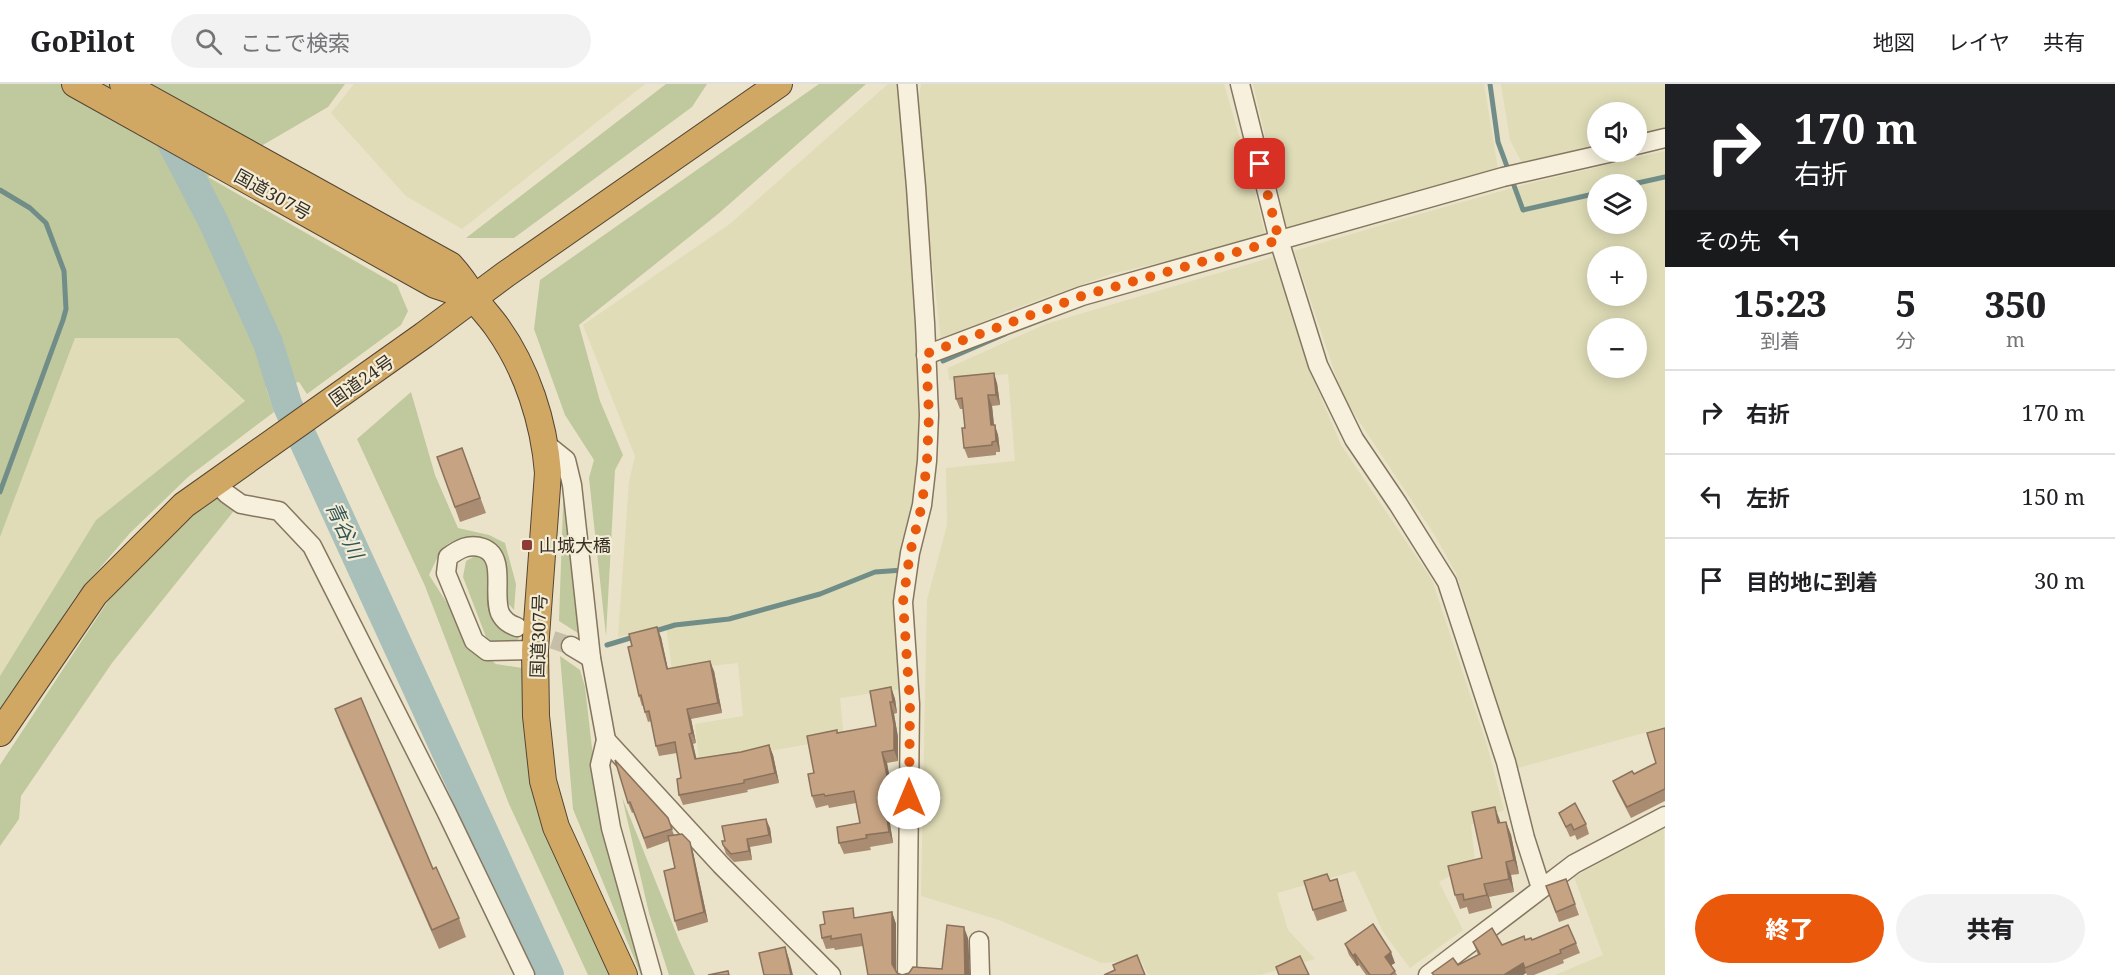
<!DOCTYPE html>
<html lang="ja">
<head>
<meta charset="utf-8">
<style>
  :root { --surface:#fff; --page:#f2f2f2; --text:#202124; --muted:#757577; --line:#e0e0e0; --accent:#ea580c }
  body { margin:0; font-family:"Noto Serif","Noto Sans JP",serif; background:var(--page); color:var(--text); height:100vh; display:flex; flex-direction:column; font-size:22px; white-space:nowrap }
  * { box-sizing:border-box; margin:0 }
  p { font-size:20px; color:var(--muted) }
  .icon { flex:none; width:33px; height:33px; fill:none; stroke:currentColor; stroke-width:2; stroke-linecap:round; stroke-linejoin:round }
  .map { position:relative; flex:1; overflow:hidden }
  .details { display:flex; flex-direction:column; background:var(--surface); width:450px }
  .details>* { flex:none }
  .guide { background:#202124; color:#fff; overflow:hidden }
  .buttons { position:absolute; left:1587px; top:18px; display:grid; gap:12px }
  .buttons a { display:grid; place-items:center; width:60px; height:60px; border-radius:50%; background:var(--surface); box-shadow:0 3px 15px #0003; font-size:30px }
  .pin { position:absolute; display:grid; place-items:center; width:51px; height:51px; color:#fff; margin:-26px; border-radius:12px; box-shadow:0 3px 9px #0006 }
  .me { position:absolute; width:66px; margin:-33px; rotate:0deg; stroke-linejoin:round; filter:drop-shadow(0 0 4px #0008) }
  .turn { display:flex; align-items:center; gap:21px; height:126px; padding:0 30px; font-size:27px }
  .turn .icon { width:78px; height:78px; stroke-width:2.5 }
  .turn b { display:block; font-size:42px; line-height:51px }
  .then { display:flex; align-items:center; height:57px; padding:0 30px; background:#0003; gap:12px; font-size:22px }
  .eta { display:flex; justify-content:space-evenly; align-items:center; height:102px; text-align:center }
  .eta b { font-size:36px; font-weight:800; line-height:42px }
  .cta { display:flex; gap:12px; margin-top:auto; padding:12px 30px }
  .cta a { flex:1; height:69px; border-radius:36px; background:var(--accent); color:#fff; font-size:24px; font-weight:800; line-height:69px; text-align:center }
  .cta a+a { background:var(--page); color:var(--text) }
  ul { padding:0; list-style:none }
  li { display:flex; align-items:center; gap:18px; height:84px; padding:0 30px; border-top:2px solid var(--line) }
  li div { flex:1 }
  li b { display:block; font-size:22px }
  li em { font-style:normal }
  header { display:flex; align-items:center; gap:36px; box-sizing:border-box; height:84px; padding:0 30px; background:var(--surface); border-bottom:2px solid var(--line) }
  header strong { font-size:28px }
  nav { display:flex; gap:33px; margin-inline-start:auto; font-size:21px }
  .search { width:420px; height:54px; background:var(--page); display:flex; align-items:center; gap:15px; box-sizing:border-box; padding:0 21px; border-radius:33px; color:var(--muted); font-size:22px }
  main { display:flex; flex:1; min-height:0 }
  .map>svg:first-child { display:block }
</style>
</head>
<body>
<header>
<strong>GoPilot</strong>
<div class="search"><svg class="icon" aria-label="search" viewBox="0 0 24 24"><circle cx="10" cy="10" r="6"/><path d="M15 15l6 6"/></svg>ここで検索</div>
<nav><a>地図</a><a>レイヤ</a><a>共有</a></nav>
</header>
<main>
<div class="map">
<svg width="1665" height="891" viewBox="0 0 1665 891">
  <rect width="100%" height="100%" fill="#eae3c9"/>
  <!-- farmland -->
  <g fill="#dfdcb7" fill-rule="evenodd">
    <polygon points="354,0 645,0 462,145 406,112 331,29"/>
    <polygon points="888,0 902,0 923,236 922,375 902,605 840,614 844,654 699,679 695,640 743,632 738,579 672,586 666,542 618,553 629,398 635,372 583,241 731,139"/>
    <polygon points="921,0 1224,0 1253,99 1266,154 1111,190 1005,228 941,257 922,86 918,21"/>
    <polygon points="1253,0 1484,0 1498,85 1287,145"/>
    <polygon points="1501,0 1665,0 1665,51 1637,58 1636,28 1598,28 1598,68 1525,85 1510,56"/>
    <path d="M1665,67V643L1518,684L1456,489L1434,450L1343,313L1294,167L1406,134L1523,101ZM1598,100H1636V140H1598ZM1598,172H1636V212H1598ZM1598,244H1636V284H1598Z"/>
    <polygon points="1273,173 1306,278 1341,361 1432,496 1487,661 1504,726 1471,741 1475,778 1439,798 1463,846 1410,884 1383,848 1355,787 1277,809 1288,846 1315,875 1260,891 1148,891 1141,876 1102,879 999,836 921,812 927,516 947,441 946,384 1015,377 1008,290 949,296 948,284 1046,240"/>
    <polygon points="75,254 178,254 245,318 96,436 0,592 0,453"/>
    <polygon points="1664,743 1665,891 1555,891 1603,871 1574,793"/>
  </g>
  <!-- green -->
  <g fill="#c0c89e">
    <polygon points="0,0 345,0 328,23 208,93 397,201 408,227 401,241 307,310 299,298 266,304 274,328 188,393 130,449 76,512 0,629 0,592 96,436 245,317 178,254 75,254 0,453"/>
    <polygon points="666,0 707,0 692,23 514,154 466,154"/>
    <polygon points="819,0 866,0 718,130 579,241 600,317 623,371 615,386 606,552 589,394 594,376 565,331 534,245 540,196"/>
    <path d="M411,308L435,391L458,444L489,451L505,459L516,500L514,526L506,517L480,455C444,453 444,461 429,491L476,564L496,580L522,584L535,710L612,891H588L509,720L425,502L357,355Z"/>
    <polygon points="564,394 581,551 559,537"/>
    <polygon points="216,407 237,423 112,579 21,712 19,735 0,762 0,681 110,514 175,445"/>
    <polygon points="475,472 487,475 500,534 521,551 515,559 499,563 486,553 463,493 466,477"/>
    <polygon points="560,572 580,586 585,603 601,742 645,891 641,891 573,725"/>
    <polygon points="622,713 679,856 695,891 669,891 649,829"/>
  </g>
  <g fill="none" stroke-linecap="round" stroke-linejoin="round">
    <!-- stream -->
    <g stroke="#718d88" stroke-width="5">
      <polyline points="1490,0 1498,58 1523,126 1598,109"/>
      <polyline points="1633,100 1665,93"/>
      <polyline points="0,106 30,124 46,139 64,187 66,225 63,236 0,408"/>
      <polyline points="943,277 1005,250"/>
      <polyline points="652,548 675,541 729,535 820,510 875,488 903,486"/>
      <polyline points="607,561 637,552"/>
    </g>
    <!-- river -->
    <polyline stroke="#a9bfba" stroke-width="30" points="161,37 214,139 268,259 287,320 549,891"/>
    <!-- minor-tunnel -->
    <polyline stroke="#c6bfa8" stroke-width="18" stroke-dasharray="18 9" stroke-linecap="butt" points="527,547 571,562"/>
    <!-- minor casing -->
    <g stroke="#857660" stroke-width="21">
      <g id="minor">
        <polyline points="907,0 916,103 925,239 929,331 927,377 922,421 910,469 903,518 910,620 907,891"/>
        <polyline points="1240,0 1279,156 1318,281 1354,355 1398,420 1447,498 1506,678 1525,754 1541,804"/>
        <polyline points="1636,61 1665,54"/>
        <polyline points="926,271 1082,212 1503,93 1613,68"/>
        <polyline points="546,360 566,376 572,401 591,574 606,656 600,681 611,744 652,891"/>
        <polyline points="215,398 227,410 241,420 279,427 312,462 446,727 525,891"/>
        <path d="M517,543C509,540 504,537 500,529C492,510 507,473 483,464C469,459 459,465 448,473L446,489L474,557L487,567L535,566"/>
        <polyline points="571,562 591,574"/>
        <polyline points="606,656 721,781 831,891"/>
        <polyline points="979,857 980,891"/>
        <polyline points="1428,891 1574,780 1665,732"/>
      </g>
    </g>
    <!-- highway casing -->
    <g stroke="#544533" stroke-width="28">
      <g id="highway">
        <polyline points="75,0 435,201 474,214"/>
        <path d="M123,0L450,181C460,192 467,202 474,214C481,224 490,233 497,243C527,285 544,338 548,389L535,566L536,632L543,697L556,743L624,891"/>
        <polyline points="0,649 95,510 184,421 424,251 506,190 779,0"/>
      </g>
    </g>
    <!-- minor -->
    <use href="#minor" stroke="#f6f0dc" stroke-width="18"/>
    <!-- highway -->
    <use href="#highway" stroke="#d0a864" stroke-width="26"/>
  </g>
  <!-- wall -->
  <g fill="#a98c71">
    <polygon points="997,299 1000,321 992,322 994,341 998,351 1000,368 996,368 996,371 968,374 964,364 965,344 963,325 960,325 956,315"/>
    <polygon points="462,364 486,429 460,438 437,373"/>
    <polygon points="661,553 668,585 714,587 722,629 691,635 696,659 693,660 696,675 741,668 769,661 773,671 779,699 747,706 748,708 683,721 679,711 681,694 677,669 659,672 656,662 651,637 648,638 643,622 642,622 639,612"/>
    <polygon points="891,603 895,615 897,629 894,630 898,653 898,677 887,679 893,713 886,714 893,759 870,763 871,766 844,770 839,759 860,739 856,719 829,724 828,721 816,724 812,712 814,689 876,642"/>
    <polygon points="335,625 433,785 459,834 466,853 439,865 342,644"/>
    <polygon points="1665,644 1665,717 1631,734 1617,707 1613,697 1634,690 1656,679"/>
    <polygon points="615,676 668,734 674,751 690,758 693,768 708,838 678,847 675,837 675,784 669,757 647,765 634,728 632,729 628,719"/>
    <polygon points="1559,729 1586,740 1589,750 1577,756 1575,751 1570,753"/>
    <polygon points="1506,738 1511,751 1519,790 1511,791 1514,808 1489,813 1492,824 1469,830 1467,823 1460,825 1455,811 1482,774 1500,739"/>
    <polygon points="770,744 772,759 750,763 752,776 734,778 726,770 723,761"/>
    <polygon points="1337,795 1347,827 1317,837 1313,826"/>
    <polygon points="1566,795 1579,831 1559,838 1546,802"/>
    <polygon points="892,828 896,840 896,887 897,889 902,891 942,885 968,854 970,891 868,891 863,862 835,866 834,864 826,865 822,854 856,834"/>
    <polygon points="1525,856 1576,859 1580,869 1563,876 1564,879 1534,891 1527,891 1526,889 1523,891 1433,891 1432,889 1458,881 1478,871 1473,858 1502,861"/>
    <polygon points="1345,860 1395,879 1391,881 1397,891 1366,891 1359,881 1357,882 1349,871"/>
  </g>
  <!-- shaded-wall -->
  <g fill="#8a725c">
    <polygon points="994,289 997,299 1000,321 996,311"/>
    <polygon points="988,311 992,322 995,351 991,341"/>
    <polygon points="995,341 998,351 1000,368 996,357"/>
    <polygon points="657,543 661,553 670,595 667,585"/>
    <polygon points="710,577 714,587 722,629 718,619"/>
    <polygon points="891,603 895,615 897,629 893,618"/>
    <polygon points="890,618 894,630 898,653 898,677 894,666"/>
    <polygon points="687,625 691,635 696,659 692,649"/>
    <polygon points="689,650 693,660 699,685 695,675"/>
    <polygon points="769,661 773,671 779,699 775,689"/>
    <polygon points="882,668 887,679 893,713 889,701"/>
    <polygon points="882,702 886,714 893,759 889,748"/>
    <polygon points="1495,723 1500,737 1503,753 1498,739"/>
    <polygon points="766,735 770,744 772,759 769,751"/>
    <polygon points="1506,738 1511,751 1519,790 1514,776"/>
    <polygon points="747,755 750,763 752,776 749,767"/>
    <polygon points="690,758 693,768 708,838 704,828"/>
    <polygon points="1506,778 1511,791 1514,808 1509,795"/>
    <polygon points="1484,800 1489,813 1492,824 1487,811"/>
    <polygon points="892,828 896,840 896,891 892,880"/>
    <polygon points="964,843 968,854 970,891 965,891"/>
    <polygon points="785,863 789,875 793,891 791,891"/>
    <polygon points="1391,868 1395,879 1388,883 1385,873"/>
    <polygon points="1355,870 1359,881 1357,882 1353,872"/>
    <polygon points="1523,879 1526,889 1523,891 1504,891"/>
  </g>
  <!-- building -->
  <g fill="#c5a383" stroke="#8a725c" stroke-width="1.5">
    <polygon points="994,289 996,311 988,311 991,341 995,341 996,357 992,358 992,361 964,364 962,344 965,344 962,314 956,315 954,293"/>
    <polygon points="462,364 480,414 455,423 437,373"/>
    <polygon points="657,543 667,585 710,577 718,619 687,625 692,649 689,650 695,675 741,668 769,661 775,689 744,696 744,699 679,711 677,695 681,694 675,658 656,662 649,627 645,628 641,611 639,612 628,563 632,562 629,550"/>
    <polygon points="891,603 893,618 890,618 894,641 894,666 882,668 889,701 882,702 889,748 866,751 867,754 839,759 837,743 860,739 854,707 825,712 824,710 812,712 808,690 814,689 807,652 837,646 837,649 876,642 870,607"/>
    <polygon points="361,614 433,785 436,783 459,834 432,846 335,625"/>
    <polygon points="1665,644 1665,705 1627,723 1613,697 1632,687 1634,690 1656,679 1647,649"/>
    <polygon points="615,676 668,734 672,745 644,754 630,718 628,719"/>
    <polygon points="1575,719 1586,740 1574,746 1571,740 1566,743 1559,729"/>
    <polygon points="1495,723 1498,739 1506,738 1514,776 1506,778 1509,795 1484,800 1487,811 1464,816 1463,810 1455,811 1448,782 1482,774 1472,728"/>
    <polygon points="766,735 769,751 747,755 749,767 731,770 723,761 722,757 725,757 722,742"/>
    <polygon points="682,750 690,758 704,828 675,837 664,787 675,784 668,752"/>
    <polygon points="1327,790 1330,797 1337,795 1343,817 1313,826 1304,797"/>
    <polygon points="1566,795 1575,820 1556,828 1546,802"/>
    <polygon points="853,824 854,834 892,828 892,880 897,889 902,891 909,889 913,883 942,885 947,841 964,843 965,891 868,891 861,850 831,855 831,852 822,854 820,841 825,840 823,828"/>
    <polygon points="1373,840 1391,868 1385,873 1395,887 1390,891 1370,891 1355,870 1353,872 1345,860"/>
    <polygon points="1568,841 1576,859 1560,866 1561,869 1525,884 1523,879 1504,891 1434,891 1432,889 1453,874 1458,881 1480,870 1473,858 1492,844 1502,861 1524,852 1525,856 1531,854 1532,856"/>
    <polygon points="785,863 791,891 764,891 759,869"/>
    <polygon points="1137,871 1145,891 1104,891 1115,886 1113,881"/>
    <polygon points="1300,872 1309,891 1279,891 1276,883"/>
    <polygon points="728,887 729,891 708,891"/>
  </g>
  <g fill="none" stroke-linecap="round" stroke-linejoin="round">
    <!-- route -->
    <polyline stroke="#ea580c" stroke-width="10" stroke-dasharray="0 18" points="909,714 910,620 903,518 910,469 922,421 927,377 929,331 926,270 1082,212 1279,156 1260,80"/>
  </g>
  <!-- markers -->
  <rect fill="#8e3b36" stroke="#f3edd8" stroke-width="2" x="521" y="455" width="12" height="12" rx="3"/>
  <g text-anchor="middle" dominant-baseline="central" stroke-width="4.5" stroke-linejoin="round" paint-order="stroke">
    <!-- street labels -->
    <g font-size="18" fill="#372e22" stroke="#f3edd8">
      <text transform="translate(273 110) rotate(29)">国道307号</text>
      <text transform="translate(361 296) rotate(-35)">国道24号</text>
      <text transform="translate(538 552) rotate(-88)">国道307号</text>
    </g>
    <!-- poi labels -->
    <g font-size="18" fill="#372e22" stroke="#f3edd8" text-anchor="start">
      <text x="539" y="461">山城大橋</text>
    </g>
    <!-- water labels -->
    <g font-size="20" font-style="italic" fill="#325555" stroke="#f3edd8">
      <text transform="translate(345 446) rotate(65)">青谷川</text>
    </g>
  </g>
</svg>
<div class="buttons">
<a><svg class="icon" aria-label="sound" viewBox="0 0 24 24"><path d="M4 9h4l5-4v14l-5-4H4zM17 9q2 3 0 6"/></svg></a>
<a><svg class="icon" aria-label="layers" viewBox="0 0 24 24"><path d="M12 4l9 5-9 5-9-5zM3 14l9 5 9-5"/></svg></a>
<a>+</a>
<a>−</a>
</div>
<div class="pin" style="left:1260px;top:80px;background:#d93025"><svg class="icon" aria-label="arrive" viewBox="0 0 24 24"><path d="M6 21V4h12l-3 4 3 4H6"/></svg></div>
<svg class="me" style="left:909px;top:714px" viewBox="-20 -20 40 40"><circle r="19" fill="#fff"/><path d="M0-13L10 11 0 6-10 11z" fill="#ea580c"/></svg>
</div>
<section class="details">
<div class="guide">
<div class="turn"><svg class="icon" aria-label="right" viewBox="0 0 24 24"><path d="M7 20v-9h11M14 6l5 5-5 5"/></svg><div><b>170 m</b>右折</div></div>
<div class="then">その先<svg class="icon" aria-label="left" viewBox="0 0 24 24"><path d="M17 20v-9H6M10 6l-5 5 5 5"/></svg></div>
</div>
<div class="eta">
<div><b>15:23</b><p>到着</p></div>
<div><b>5</b><p>分</p></div>
<div><b>350</b><p>m</p></div>
</div>
<ul>
<li><svg class="icon" aria-label="right" viewBox="0 0 24 24"><path d="M7 20v-9h11M14 6l5 5-5 5"/></svg><div><b>右折</b></div><em>170 m</em></li>
<li><svg class="icon" aria-label="left" viewBox="0 0 24 24"><path d="M17 20v-9H6M10 6l-5 5 5 5"/></svg><div><b>左折</b></div><em>150 m</em></li>
<li><svg class="icon" aria-label="arrive" viewBox="0 0 24 24"><path d="M6 21V4h12l-3 4 3 4H6"/></svg><div><b>目的地に到着</b></div><em>30 m</em></li>
</ul>
<div class="cta"><a>終了</a><a>共有</a></div>
</section>
</main>
</body>
</html>
